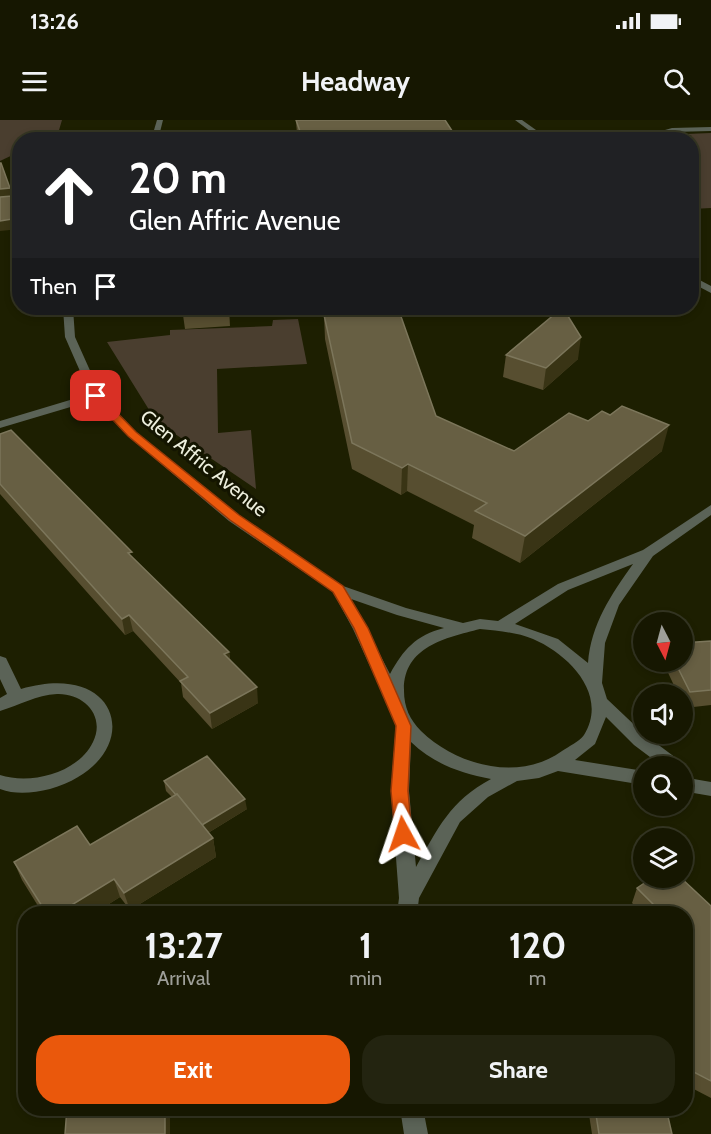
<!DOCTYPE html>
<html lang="en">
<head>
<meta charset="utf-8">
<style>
  :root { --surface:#161701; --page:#232410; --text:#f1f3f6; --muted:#9e9f99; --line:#353623; --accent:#ea580c }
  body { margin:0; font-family:Cabin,sans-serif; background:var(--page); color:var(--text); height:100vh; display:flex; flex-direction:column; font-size:22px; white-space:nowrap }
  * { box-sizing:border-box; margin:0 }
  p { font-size:20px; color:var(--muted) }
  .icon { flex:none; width:33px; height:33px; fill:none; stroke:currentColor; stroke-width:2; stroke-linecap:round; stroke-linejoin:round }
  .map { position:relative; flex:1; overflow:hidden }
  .details { position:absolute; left:18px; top:786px; width:675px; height:210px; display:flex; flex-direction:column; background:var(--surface); border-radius:24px; box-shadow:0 3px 9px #0003,0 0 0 2px var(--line) }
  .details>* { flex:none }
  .banner { position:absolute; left:12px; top:12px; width:687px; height:183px; border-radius:24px; box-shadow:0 3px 9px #0003,0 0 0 2px var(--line); background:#202124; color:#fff; overflow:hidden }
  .needle { width:39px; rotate:174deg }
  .controls { position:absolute; left:633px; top:492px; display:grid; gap:12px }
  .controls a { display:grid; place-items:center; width:60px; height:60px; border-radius:50%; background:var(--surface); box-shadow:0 3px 9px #0003,0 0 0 2px var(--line); font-size:30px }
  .pin { position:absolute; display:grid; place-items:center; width:51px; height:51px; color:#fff; margin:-26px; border-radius:12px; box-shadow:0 3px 9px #0006 }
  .me { position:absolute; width:66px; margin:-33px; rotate:355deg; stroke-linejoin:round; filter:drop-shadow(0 0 4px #0008) }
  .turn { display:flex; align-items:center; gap:21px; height:126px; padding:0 18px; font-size:27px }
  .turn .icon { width:78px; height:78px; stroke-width:2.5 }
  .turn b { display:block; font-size:42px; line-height:51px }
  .then { display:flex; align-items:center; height:57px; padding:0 18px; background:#0003; gap:12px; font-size:22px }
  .eta { display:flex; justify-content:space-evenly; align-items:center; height:102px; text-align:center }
  .eta b { font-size:36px; font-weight:700; line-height:42px }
  .action { display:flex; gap:12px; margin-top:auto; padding:12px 18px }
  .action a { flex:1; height:69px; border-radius:24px; background:var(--accent); color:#fff; font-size:24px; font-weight:700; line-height:69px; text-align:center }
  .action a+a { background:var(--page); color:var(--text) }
  .status { display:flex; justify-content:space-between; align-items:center; height:42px; padding:0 30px; background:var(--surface); direction:ltr }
  .status svg { height:16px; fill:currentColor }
  header { display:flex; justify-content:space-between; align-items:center; height:78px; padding:0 18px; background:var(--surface); font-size:27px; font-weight:700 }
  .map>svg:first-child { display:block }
</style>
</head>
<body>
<div class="status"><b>13:26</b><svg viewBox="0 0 49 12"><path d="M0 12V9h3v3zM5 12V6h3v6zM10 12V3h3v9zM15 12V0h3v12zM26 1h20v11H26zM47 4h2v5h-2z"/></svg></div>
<header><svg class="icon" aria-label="menu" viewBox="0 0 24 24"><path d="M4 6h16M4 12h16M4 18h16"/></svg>Headway<svg class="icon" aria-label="search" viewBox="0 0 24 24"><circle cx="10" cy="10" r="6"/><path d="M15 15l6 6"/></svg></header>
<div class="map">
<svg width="711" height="1014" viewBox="0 0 711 1014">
  <rect width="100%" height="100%" fill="#1d1f01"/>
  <!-- green -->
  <g fill="#4a3e2f">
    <polygon points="0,0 62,0 57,17 51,19 20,20 19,32 0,41"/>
    <polygon points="711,13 711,88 692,89 692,20 682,19 692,16 685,14"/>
    <polygon points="298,199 307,244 217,249 218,313 251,310 256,369 156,301 107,222 170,215 170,210 272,206 273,200"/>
  </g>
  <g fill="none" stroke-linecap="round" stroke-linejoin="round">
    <!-- minor -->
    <g fill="#5b6357" fill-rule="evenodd">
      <polygon points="157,0 163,0 158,20 151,20"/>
      <polygon points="515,0 522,0 550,20 542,20"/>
      <polygon points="711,7 711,11 672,12 643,20 630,20 672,8"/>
      <polygon points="20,79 20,83 0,85 0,81"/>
      <polygon points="692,156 711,166 711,173 692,163"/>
      <path d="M63,188H73L75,217L101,275L136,312L239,395L343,466L406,488L463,503L480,499L498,501L558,464L643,430L711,385V395L653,436L619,485L605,523L602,563L607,579L644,614L680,641L682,646H662L634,625L606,597L595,624L575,640L644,651V665L558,651L539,658L517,661L488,677L460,702L419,778L417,794H397L399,778L391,671L396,603L353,509L333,472L229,401L128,316L94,280L0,308V301L90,274L65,217ZM633,444C611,475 591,504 588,543L558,519L515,504L568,470ZM351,479L397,495L444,508C416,515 403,530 390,554ZM480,509C498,511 516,512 533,519C568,534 609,574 584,615C579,622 569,626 562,631C519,662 457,646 421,611C410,600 404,587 404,571C403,527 445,518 480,509ZM411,622C434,644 460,653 491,659C450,681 438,708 416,747L409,671Z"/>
      <path d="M0,536L6,538L21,569C126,538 147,641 50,669C33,673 16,675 0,669V655C31,665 78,653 93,622C106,595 83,573 57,574C36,575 20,585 0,591V578L7,574L0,559Z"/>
      <polygon points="682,657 711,662 711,676 682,671"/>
      <polygon points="400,988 423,988 428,1014 404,1014"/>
    </g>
  </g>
  <!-- wall -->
  <g fill="#574e30">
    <polygon points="296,0 458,20 298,20 297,15"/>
    <polygon points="182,188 229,188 230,206 185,209"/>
    <polygon points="587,188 666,188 666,189 591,194"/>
    <polygon points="324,195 436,296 514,331 662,331 520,443 472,418 474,405 407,371 401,375 352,349 325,219"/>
    <polygon points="506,235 578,239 543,270 503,257"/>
    <polygon points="0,314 133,438 229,532 230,539 258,583 212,609 183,577 181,563 133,511 125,515 0,374"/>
    <polygon points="711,521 711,585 685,588 682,583 682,574 678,574 663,542 682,542"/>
    <polygon points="164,661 247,689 208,713 213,718 216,737 130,790 120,777 93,794 43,794 22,760 14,742 90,725 172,677 166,671"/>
    <polygon points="637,768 711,786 711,978 686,965 686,794 643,794 632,783"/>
    <polygon points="588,988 666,988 672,1014 592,1014"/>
  </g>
  <!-- shaded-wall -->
  <g fill="#393415">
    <polygon points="10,68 12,78 0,79 0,69"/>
    <polygon points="19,98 20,109 0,111 0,101"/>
    <polygon points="581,217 578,239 543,270 546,248"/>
    <polygon points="669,305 662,331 520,443 525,416"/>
    <polygon points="408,344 407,371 401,375 402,348"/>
    <polygon points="129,495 133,511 125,515 122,499"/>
    <polygon points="229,532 231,548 224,534"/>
    <polygon points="257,567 258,583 212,609 210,593"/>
    <polygon points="245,679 247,689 203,716 201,706"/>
    <polygon points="213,718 216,737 130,790 124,773"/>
    <polygon points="114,759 120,777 93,794 57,794"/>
    <rect x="165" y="988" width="5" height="26"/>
  </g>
  <!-- building -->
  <g fill="#675f43" stroke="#7c765b" stroke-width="1.5">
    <polygon points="296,0 445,0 458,20 303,20"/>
    <polygon points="0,43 1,43 10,68 0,69"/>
    <polygon points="12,76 19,98 0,101 0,77"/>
    <polygon points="182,188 206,188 182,189"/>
    <polygon points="338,188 398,188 436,296 514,331 569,293 588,301 602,291 610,295 622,286 669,305 525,416 475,391 487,383 408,344 402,348 352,323 324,195"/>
    <polygon points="562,188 563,188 581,217 546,248 506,235"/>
    <polygon points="11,310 132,432 128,433 229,532 224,534 257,567 210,593 180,561 188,557 129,495 122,499 0,364 0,314"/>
    <polygon points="711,521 711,570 690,572 675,542 682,542 682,523"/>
    <polygon points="207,636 245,679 202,705 177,674 176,675 164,661"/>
    <polygon points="177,674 213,718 124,773 114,759 57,794 47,794 14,742 77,706 90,725"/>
    <polygon points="652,758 681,758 711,786 711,961 686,948 686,794 663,794 637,768"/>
    <polygon points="67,988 165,988 165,1014 65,1014"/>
    <polygon points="595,988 666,988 672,1014 599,1014"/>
  </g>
  <!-- route -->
  <polygon fill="#ea580c" stroke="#983908" stroke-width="1.5" points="92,274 99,274 136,312 239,395 343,466 368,508 411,606 408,671 412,714 409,719 397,719 395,714 391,671 396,606 354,508 333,472 230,400 128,316 92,278"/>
  <g text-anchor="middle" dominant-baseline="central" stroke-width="6" stroke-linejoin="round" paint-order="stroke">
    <!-- street labels -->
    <g font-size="20" fill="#edefdd" stroke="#141500">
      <text transform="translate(204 343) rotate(39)">Glen Affric Avenue</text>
    </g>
  </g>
</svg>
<div class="controls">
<a><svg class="needle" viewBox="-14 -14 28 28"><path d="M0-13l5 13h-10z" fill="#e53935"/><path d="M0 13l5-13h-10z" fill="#9e9f99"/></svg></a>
<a><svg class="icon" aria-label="sound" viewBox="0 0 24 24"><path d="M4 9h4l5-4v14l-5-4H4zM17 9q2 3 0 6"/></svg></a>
<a><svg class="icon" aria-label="search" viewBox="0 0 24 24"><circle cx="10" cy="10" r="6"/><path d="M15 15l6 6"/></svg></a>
<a><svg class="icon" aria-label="layers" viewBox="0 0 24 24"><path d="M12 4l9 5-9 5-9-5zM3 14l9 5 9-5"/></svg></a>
</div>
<div class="pin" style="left:96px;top:276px;background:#d93025"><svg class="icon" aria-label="arrive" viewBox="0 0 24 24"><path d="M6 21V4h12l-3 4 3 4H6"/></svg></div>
<svg class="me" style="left:403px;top:714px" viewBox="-20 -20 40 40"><path d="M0-17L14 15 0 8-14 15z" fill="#ea580c" stroke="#fff" stroke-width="4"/></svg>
<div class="banner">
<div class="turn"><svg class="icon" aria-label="ahead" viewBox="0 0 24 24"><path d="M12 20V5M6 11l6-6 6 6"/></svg><div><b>20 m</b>Glen Affric Avenue</div></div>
<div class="then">Then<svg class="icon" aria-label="arrive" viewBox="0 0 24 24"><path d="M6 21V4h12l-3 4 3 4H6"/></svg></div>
</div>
<section class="details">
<div class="eta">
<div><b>13:27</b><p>Arrival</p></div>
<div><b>1</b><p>min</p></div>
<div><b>120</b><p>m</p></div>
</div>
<div class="action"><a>Exit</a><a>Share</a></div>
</section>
</div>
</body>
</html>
